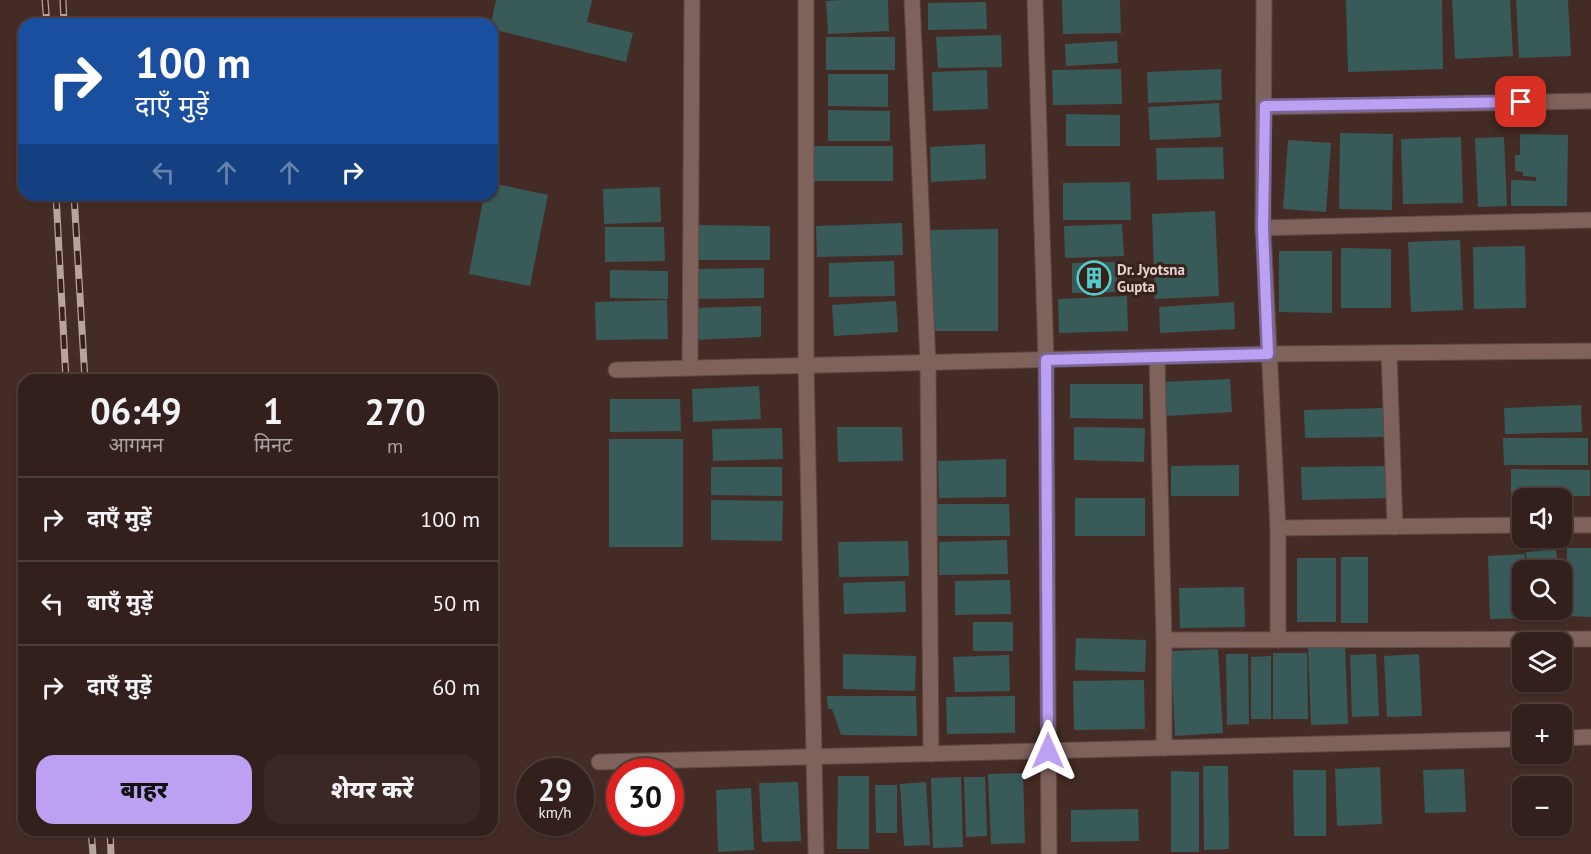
<!DOCTYPE html>
<html lang="hi">
<head>
<meta charset="utf-8">
<style>
  :root { --surface:#33201c; --page:#3b2825; --text:#f1f3f6; --muted:#a9a3a3; --line:#4e3e3b; --accent:#bca0f2 }
  body { margin:0; font-family:"PT Sans","Noto Sans Devanagari",sans-serif; background:var(--page); color:var(--text); height:100vh; display:flex; flex-direction:column; font-size:22px; white-space:nowrap }
  * { box-sizing:border-box; margin:0 }
  p { font-size:20px; color:var(--muted) }
  .icon { flex:none; width:33px; height:33px; fill:none; stroke:currentColor; stroke-width:2; stroke-linecap:round; stroke-linejoin:round }
  .map { position:relative; flex:1; overflow:hidden }
  .panel { position:absolute; left:18px; top:374px; width:480px; height:462px; display:flex; flex-direction:column; background:var(--surface); border-radius:18px; box-shadow:0 2px 4px #0004,0 0 0 2px var(--line) }
  .panel>* { flex:none }
  .guide { position:absolute; left:18px; top:18px; width:480px; height:183px; border-radius:18px; box-shadow:0 2px 4px #0004,0 0 0 2px var(--line); background:#1a4fa0; color:#fff; overflow:hidden }
  .fabs { position:absolute; left:1512px; top:488px; display:grid; gap:12px }
  .fabs a { display:grid; place-items:center; width:60px; height:60px; border-radius:12px; background:var(--surface); box-shadow:0 2px 4px #0004,0 0 0 2px var(--line); font-size:30px }
  .speed { position:absolute; left:516px; top:758px; display:flex; gap:12px; font-size:30px; font-weight:700; text-align:center }
  .speed>* { display:grid; place-content:center; width:78px; height:78px; border-radius:50%; background:var(--surface); box-shadow:0 2px 4px #0004,0 0 0 2px var(--line); line-height:1 }
  .speed small { font-size:15px; font-weight:400 }
  .speed .limit { border:9px solid #d22; background:#fff; color:#111 }
  .pin { position:absolute; display:grid; place-items:center; width:51px; height:51px; color:#fff; margin:-26px; border-radius:12px; box-shadow:0 3px 9px #0006 }
  .me { position:absolute; width:66px; margin:-33px; rotate:0deg; stroke-linejoin:round; filter:drop-shadow(0 0 4px #0008) }
  .turn { display:flex; align-items:center; gap:21px; height:126px; padding:0 18px; font-size:27px }
  .turn .icon { width:78px; height:78px; stroke-width:2.5 }
  .turn b { display:block; font-size:42px; line-height:51px }
  .lanes { display:flex; align-items:center; height:57px; padding:0 18px; background:#0003; justify-content:center; gap:30px; direction:ltr }
  .lanes .off { opacity:.35 }
  .eta { display:flex; justify-content:space-evenly; align-items:center; height:102px; text-align:center }
  .eta b { font-size:36px; font-weight:800; line-height:42px }
  .button { display:flex; gap:12px; margin-top:auto; padding:12px 18px }
  .button a { flex:1; height:69px; border-radius:18px; background:var(--accent); color:#111; font-size:24px; font-weight:800; line-height:69px; text-align:center }
  .button a+a { background:var(--page); color:var(--text) }
  ul { padding:0; list-style:none }
  li { display:flex; align-items:center; gap:18px; height:84px; padding:0 18px; border-top:2px solid var(--line) }
  li div { flex:1 }
  li b { display:block; font-size:22px }
  li em { font-style:normal }
  .map>svg:first-child { display:block }
</style>
</head>
<body>
<div class="map">
<svg width="1591" height="854" viewBox="0 0 1591 854">
  <rect width="100%" height="100%" fill="#442b25"/>
  <!-- building -->
  <g fill="#385b5a">
    <polygon points="496,0 592,0 587,22 633,33 626,62 492,29 491,24"/>
    <polygon points="842,0 888,0 889,31 828,34 826,1"/>
    <polygon points="1062,0 1120,0 1121,33 1063,34"/>
    <polygon points="1346,0 1442,0 1443,69 1348,72"/>
    <polygon points="1452,0 1510,0 1513,56 1455,59"/>
    <polygon points="1516,0 1568,0 1571,56 1519,58"/>
    <polygon points="986,2 987,29 928,30 928,3"/>
    <polygon points="1001,35 1002,67 938,68 936,37"/>
    <rect x="826" y="37" width="69" height="33"/>
    <polygon points="1117,41 1118,63 1066,66 1065,44"/>
    <polygon points="1121,69 1122,104 1053,105 1052,70"/>
    <polygon points="1221,69 1222,100 1148,103 1147,72"/>
    <polygon points="987,70 988,109 933,111 932,72"/>
    <polygon points="828,74 888,74 888,107 828,106"/>
    <polygon points="1219,103 1221,137 1150,140 1148,107"/>
    <polygon points="828,110 890,111 890,141 828,141"/>
    <polygon points="1066,114 1120,115 1120,146 1066,146"/>
    <polygon points="1340,133 1393,134 1392,210 1339,209"/>
    <polygon points="1520,134 1568,135 1567,206 1511,206 1511,180 1536,181 1536,177 1523,176 1523,172 1515,171 1515,155 1520,155"/>
    <polygon points="1461,137 1463,203 1403,204 1401,139"/>
    <polygon points="1504,137 1507,206 1478,207 1475,138"/>
    <polygon points="1288,140 1331,143 1326,212 1283,209"/>
    <polygon points="985,144 986,179 931,182 930,147"/>
    <rect x="814" y="146" width="79" height="35"/>
    <polygon points="1223,147 1224,179 1157,180 1156,148"/>
    <polygon points="1130,182 1131,220 1063,220 1063,183"/>
    <polygon points="492,183 548,195 530,286 469,274 484,195 492,195"/>
    <polygon points="660,187 661,222 604,224 603,189"/>
    <polygon points="1215,211 1219,296 1155,299 1152,214"/>
    <polygon points="902,223 903,255 817,257 816,226"/>
    <polygon points="1122,224 1124,256 1065,258 1064,226"/>
    <polygon points="697,225 770,226 770,260 697,260"/>
    <polygon points="605,227 664,227 665,261 605,262"/>
    <polygon points="998,229 998,331 930,331 930,230"/>
    <polygon points="1460,240 1463,310 1411,312 1408,242"/>
    <polygon points="1525,246 1526,308 1474,309 1473,247"/>
    <polygon points="1341,248 1391,249 1391,308 1341,308"/>
    <polygon points="1279,251 1332,251 1332,313 1279,312"/>
    <polygon points="894,261 895,296 829,297 829,263"/>
    <polygon points="1117,262 1117,292 1072,293 1072,263"/>
    <polygon points="764,268 764,298 696,299 695,269"/>
    <polygon points="610,270 668,271 668,299 610,298"/>
    <polygon points="1127,296 1128,331 1059,333 1058,299"/>
    <polygon points="667,300 668,339 596,340 595,302"/>
    <polygon points="896,301 898,332 834,336 832,305"/>
    <polygon points="1234,302 1235,329 1160,333 1159,307"/>
    <polygon points="761,306 761,337 694,340 692,308"/>
    <polygon points="1230,379 1232,412 1166,416 1164,382"/>
    <polygon points="1070,384 1143,384 1143,419 1070,418"/>
    <polygon points="759,386 761,419 693,422 692,389"/>
    <polygon points="610,399 680,399 681,431 610,432"/>
    <polygon points="1581,405 1582,432 1505,434 1504,408"/>
    <polygon points="1386,408 1387,437 1305,438 1304,410"/>
    <polygon points="837,427 902,427 903,461 838,462"/>
    <polygon points="1074,427 1145,428 1144,462 1074,460"/>
    <polygon points="782,428 783,459 713,461 712,429"/>
    <polygon points="1503,438 1588,438 1588,465 1504,465"/>
    <rect x="609" y="439" width="74" height="108"/>
    <polygon points="1006,459 1006,497 939,498 938,461"/>
    <polygon points="1239,465 1239,496 1171,496 1171,466"/>
    <polygon points="1391,466 1391,498 1302,500 1301,467"/>
    <polygon points="711,467 782,467 782,496 711,495"/>
    <polygon points="1511,469 1590,470 1590,496 1511,496"/>
    <rect x="1075" y="498" width="70" height="38"/>
    <polygon points="711,500 783,501 782,541 711,540"/>
    <polygon points="937,504 1009,504 1010,536 937,536"/>
    <polygon points="1007,540 1008,574 939,575 939,542"/>
    <polygon points="908,541 909,576 839,577 838,542"/>
    <polygon points="1567,548 1591,548 1591,617 1566,616"/>
    <polygon points="1556,549 1558,570 1528,570 1526,552"/>
    <polygon points="1525,554 1522,609 1527,609 1527,618 1490,619 1488,556"/>
    <rect x="1341" y="557" width="27" height="66"/>
    <rect x="1297" y="558" width="39" height="64"/>
    <polygon points="1010,580 1011,614 955,615 955,581"/>
    <polygon points="905,581 906,612 844,614 843,583"/>
    <polygon points="1244,587 1245,627 1180,628 1179,588"/>
    <polygon points="1531,609 1562,609 1562,614 1532,617"/>
    <rect x="973" y="622" width="40" height="29"/>
    <polygon points="1076,638 1146,640 1145,672 1075,670"/>
    <polygon points="1345,645 1348,724 1311,725 1308,647"/>
    <polygon points="1218,649 1223,733 1175,736 1171,651"/>
    <polygon points="1273,653 1307,653 1308,719 1273,719"/>
    <polygon points="843,654 916,656 915,691 843,689"/>
    <polygon points="1226,654 1248,654 1249,724 1227,725"/>
    <polygon points="1376,654 1379,716 1352,717 1350,655"/>
    <polygon points="1419,654 1422,716 1387,717 1384,656"/>
    <polygon points="1009,655 1010,691 955,692 953,657"/>
    <polygon points="1271,656 1271,719 1251,719 1251,657"/>
    <polygon points="1144,680 1145,729 1074,730 1073,681"/>
    <polygon points="827,696 916,696 917,736 841,735 832,709 828,709"/>
    <polygon points="1015,696 1015,733 947,734 946,697"/>
    <polygon points="1203,766 1228,766 1229,849 1204,850"/>
    <polygon points="1380,767 1382,824 1337,826 1335,769"/>
    <polygon points="1464,769 1466,812 1425,813 1423,770"/>
    <polygon points="1293,770 1326,770 1326,836 1294,836"/>
    <polygon points="1171,771 1199,772 1199,852 1171,852"/>
    <polygon points="1023,773 1025,843 991,844 988,774"/>
    <polygon points="838,776 869,776 869,849 837,849"/>
    <polygon points="961,777 963,847 933,848 931,778"/>
    <polygon points="964,777 985,777 987,836 966,837"/>
    <polygon points="798,782 801,841 762,842 759,783"/>
    <polygon points="926,782 930,845 904,846 900,784"/>
    <polygon points="875,785 897,785 897,833 876,833"/>
    <polygon points="751,788 754,850 718,852 716,790"/>
    <polygon points="1138,809 1139,841 1071,842 1071,810"/>
  </g>
  <g fill="none" stroke-linecap="round" stroke-linejoin="round">
    <!-- minor casing -->
    <g stroke="#5e4843" stroke-width="17">
      <g id="minor">
        <polyline points="806,0 806,365 816,854"/>
        <polyline points="912,0 928,363 931,754"/>
        <polyline points="1035,0 1046,360 1049,854"/>
        <polyline points="1264,0 1263,228 1278,528 1278,640"/>
        <polyline points="1265,107 1591,101"/>
        <polyline points="1263,228 1591,220"/>
        <polyline points="1389,353 1395,527"/>
        <polyline points="1157,358 1164,640 1164,748"/>
        <polyline points="690,368 692,0"/>
        <polyline points="616,370 1268,354 1591,351"/>
        <polyline points="1562,525 1591,525"/>
        <polyline points="1278,528 1522,525"/>
        <polyline points="1164,640 1591,639"/>
        <polyline points="1562,738 1591,737"/>
        <polyline points="599,762 1522,739"/>
      </g>
    </g>
    <!-- minor -->
    <use href="#minor" stroke="#7f625b" stroke-width="15"/>
    <!-- rail casing -->
    <g stroke="#b7a49f" stroke-width="7">
      <g id="rail">
        <polyline points="45,0 47,24"/>
        <polyline points="63,0 64,24"/>
        <polyline points="56,195 66,380"/>
        <polyline points="74,195 85,380"/>
        <polyline points="91,830 93,854"/>
        <polyline points="110,830 111,854"/>
      </g>
    </g>
    <!-- rail -->
    <use href="#rail" stroke="#39211b" stroke-width="4.5" stroke-dasharray="14" stroke-linecap="butt"/>
  </g>
  <g fill="none" stroke-linecap="round" stroke-linejoin="round">
    <!-- route casing -->
    <g stroke="#7a689d" stroke-width="15">
      <polyline id="route" points="1048,751 1046,360 1268,354 1263,228 1265,106 1521,102"/>
    </g>
    <!-- route -->
    <use href="#route" stroke="#bca0f2" stroke-width="10"/>
  </g>
  <!-- icons -->
  <defs>
    <g id="building-ring" transform="scale(1.725)"><circle r="9.5" fill="#39211b" stroke="#53cdcb" stroke-width="1.5"/><path d="M-4-6H4V6H1V3H-1V6H-4ZM-2.5-4.3h1.7v1.8h-1.7ZM.8-4.3h1.7v1.8H.8ZM-2.5-1h1.7V.8h-1.7ZM.8-1h1.7V.8H.8Z" fill="#53cdcb"/></g>
  </defs>
  <g fill-rule="evenodd">
    <use href="#building-ring" x="1094" y="278"/>
  </g>
  <g text-anchor="middle" dominant-baseline="central" stroke-width="6" stroke-linejoin="round" paint-order="stroke">
    <!-- poi labels -->
    <g font-size="15" font-weight="bold" fill="#e2d1cd" stroke="#39211b" text-anchor="start">
      <text x="1117" y="269">Dr. Jyotsna<tspan x="1117" dy="17">Gupta</tspan></text>
    </g>
  </g>
</svg>
<div class="fabs">
<a><svg class="icon" aria-label="sound" viewBox="0 0 24 24"><path d="M4 9h4l5-4v14l-5-4H4zM17 9q2 3 0 6"/></svg></a>
<a><svg class="icon" aria-label="search" viewBox="0 0 24 24"><circle cx="10" cy="10" r="6"/><path d="M15 15l6 6"/></svg></a>
<a><svg class="icon" aria-label="layers" viewBox="0 0 24 24"><path d="M12 4l9 5-9 5-9-5zM3 14l9 5 9-5"/></svg></a>
<a>+</a>
<a>−</a>
</div>
<div class="speed"><div>29<small>km/h</small></div><div class="limit">30</div></div>
<div class="pin" style="left:1521px;top:102px;background:#d93025"><svg class="icon" aria-label="arrive" viewBox="0 0 24 24"><path d="M6 21V4h12l-3 4 3 4H6"/></svg></div>
<svg class="me" style="left:1048px;top:751px" viewBox="-20 -20 40 40"><path d="M0-17L14 15 0 8-14 15z" fill="#bca0f2" stroke="#fff" stroke-width="4"/></svg>
<div class="guide">
<div class="turn"><svg class="icon" aria-label="right" viewBox="0 0 24 24"><path d="M7 20v-9h11M14 6l5 5-5 5"/></svg><div><b>100 m</b>दाएँ मुड़ें</div></div>
<div class="lanes"><svg class="icon off" aria-label="left" viewBox="0 0 24 24"><path d="M17 20v-9H6M10 6l-5 5 5 5"/></svg><svg class="icon off" aria-label="ahead" viewBox="0 0 24 24"><path d="M12 20V5M6 11l6-6 6 6"/></svg><svg class="icon off" aria-label="ahead" viewBox="0 0 24 24"><path d="M12 20V5M6 11l6-6 6 6"/></svg><svg class="icon" aria-label="right" viewBox="0 0 24 24"><path d="M7 20v-9h11M14 6l5 5-5 5"/></svg></div>
</div>
<section class="panel">
<div class="eta">
<div><b>06:49</b><p>आगमन</p></div>
<div><b>1</b><p>मिनट</p></div>
<div><b>270</b><p>m</p></div>
</div>
<ul>
<li><svg class="icon" aria-label="right" viewBox="0 0 24 24"><path d="M7 20v-9h11M14 6l5 5-5 5"/></svg><div><b>दाएँ मुड़ें</b></div><em>100 m</em></li>
<li><svg class="icon" aria-label="left" viewBox="0 0 24 24"><path d="M17 20v-9H6M10 6l-5 5 5 5"/></svg><div><b>बाएँ मुड़ें</b></div><em>50 m</em></li>
<li><svg class="icon" aria-label="right" viewBox="0 0 24 24"><path d="M7 20v-9h11M14 6l5 5-5 5"/></svg><div><b>दाएँ मुड़ें</b></div><em>60 m</em></li>
</ul>
<div class="button"><a>बाहर</a><a>शेयर करें</a></div>
</section>
</div>
</body>
</html>
